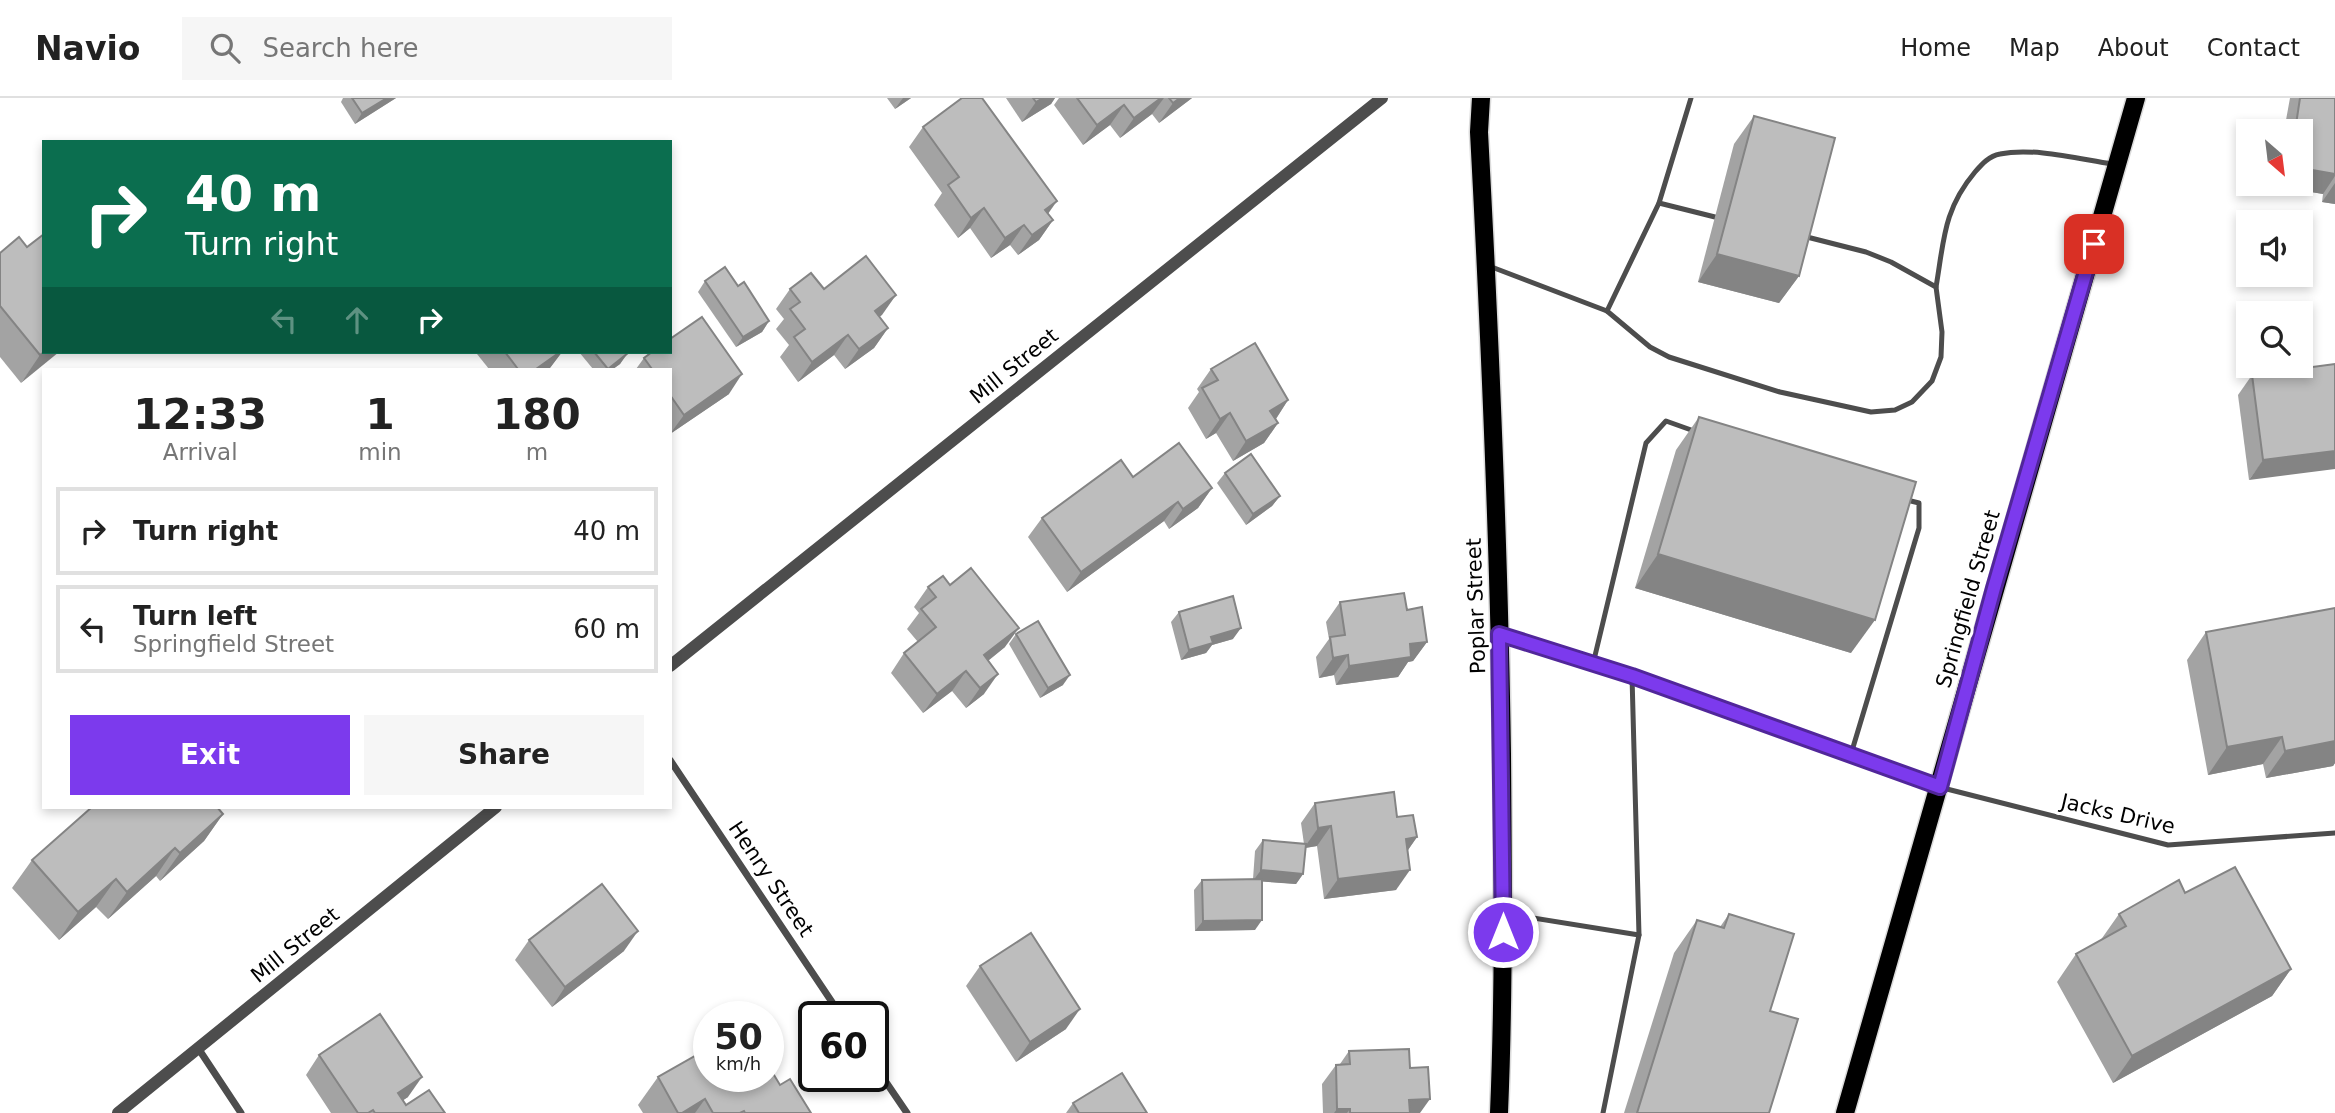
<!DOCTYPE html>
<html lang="en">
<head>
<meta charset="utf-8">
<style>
  :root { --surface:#fff; --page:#f6f6f6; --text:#222; --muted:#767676; --line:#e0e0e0; --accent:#7c3aed }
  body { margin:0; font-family:"DejaVu Sans",sans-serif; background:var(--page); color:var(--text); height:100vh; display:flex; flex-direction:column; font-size:26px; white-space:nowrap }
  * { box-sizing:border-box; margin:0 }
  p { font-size:23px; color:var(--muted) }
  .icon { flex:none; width:38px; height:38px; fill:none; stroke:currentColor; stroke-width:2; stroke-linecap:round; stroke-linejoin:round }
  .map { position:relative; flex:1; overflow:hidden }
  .side { position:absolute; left:42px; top:270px; width:630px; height:441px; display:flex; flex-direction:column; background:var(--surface); border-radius:0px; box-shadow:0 4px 10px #0003 }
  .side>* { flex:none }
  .hud { position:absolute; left:42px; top:42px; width:630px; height:214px; border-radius:0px; box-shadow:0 4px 10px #0003; background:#0b6e4f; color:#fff; overflow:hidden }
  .needle { width:46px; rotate:152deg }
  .fabs { position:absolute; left:2236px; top:21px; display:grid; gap:14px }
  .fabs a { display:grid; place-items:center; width:77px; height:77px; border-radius:0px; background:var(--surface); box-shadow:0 4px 10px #0003; font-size:35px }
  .speed { position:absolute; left:693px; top:903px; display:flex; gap:14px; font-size:35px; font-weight:700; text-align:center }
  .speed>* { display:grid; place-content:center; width:91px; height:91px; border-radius:50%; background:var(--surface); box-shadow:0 4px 10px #0003; line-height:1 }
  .speed small { font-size:18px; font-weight:400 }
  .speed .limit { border:4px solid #111; border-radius:10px; background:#fff; color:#111 }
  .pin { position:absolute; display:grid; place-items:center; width:60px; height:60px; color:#fff; margin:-30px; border-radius:14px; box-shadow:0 4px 10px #0006 }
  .me { position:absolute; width:77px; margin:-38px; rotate:0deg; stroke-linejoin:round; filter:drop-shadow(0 0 5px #0008) }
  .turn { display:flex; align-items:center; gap:24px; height:147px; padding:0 28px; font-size:32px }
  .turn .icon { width:91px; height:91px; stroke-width:2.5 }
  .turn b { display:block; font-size:49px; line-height:60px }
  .lanes { display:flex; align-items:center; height:66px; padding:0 28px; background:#0003; justify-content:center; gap:35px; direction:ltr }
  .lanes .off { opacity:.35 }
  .eta { display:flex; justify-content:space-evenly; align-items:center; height:119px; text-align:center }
  .eta b { font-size:42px; font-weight:700; line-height:49px }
  .primary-button { display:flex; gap:14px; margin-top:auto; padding:14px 28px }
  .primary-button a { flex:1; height:80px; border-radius:0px; background:var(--accent); color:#fff; font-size:28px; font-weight:700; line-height:80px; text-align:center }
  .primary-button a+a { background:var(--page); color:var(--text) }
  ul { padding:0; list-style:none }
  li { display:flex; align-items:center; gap:21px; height:88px; margin:0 14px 10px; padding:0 14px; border:4px solid var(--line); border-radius:0px }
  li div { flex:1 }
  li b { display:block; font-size:26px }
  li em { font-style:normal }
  header { display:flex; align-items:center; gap:42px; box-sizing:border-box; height:98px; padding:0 35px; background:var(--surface); border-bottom:2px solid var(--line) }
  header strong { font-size:33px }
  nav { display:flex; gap:38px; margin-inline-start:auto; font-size:24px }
  .search { width:490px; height:63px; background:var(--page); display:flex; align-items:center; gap:18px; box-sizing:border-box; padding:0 24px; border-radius:0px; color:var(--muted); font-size:26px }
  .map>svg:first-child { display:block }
</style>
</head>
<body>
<header>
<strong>Navio</strong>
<div class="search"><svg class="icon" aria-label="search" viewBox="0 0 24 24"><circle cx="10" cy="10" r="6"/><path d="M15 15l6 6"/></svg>Search here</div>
<nav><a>Home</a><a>Map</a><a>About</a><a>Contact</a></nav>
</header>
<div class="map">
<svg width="2335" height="1015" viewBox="0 0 2335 1015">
  <rect width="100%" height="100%" fill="#fff"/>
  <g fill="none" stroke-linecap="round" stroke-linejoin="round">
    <!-- primary casing -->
    <g stroke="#dbdbdb" stroke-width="21">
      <g id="primary">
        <path d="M1481,0L1479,34C1490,241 1499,449 1502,656C1503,776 1504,896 1499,1015"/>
        <polyline points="1845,1015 2136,0"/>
      </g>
    </g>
    <!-- service -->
    <g stroke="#4d4d4d" stroke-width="5">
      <polyline points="1659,105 1715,119"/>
      <polyline points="1489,168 1607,213 1650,249 1669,259 1780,294 1871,314 1895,312 1912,304 1932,283 1941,259 1942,234 1936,189 1891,164 1866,154 1803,138"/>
      <path d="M1936,189C1944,143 1943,112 1975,74C1982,66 1989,58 2000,56C2033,49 2079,61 2112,66"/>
      <polyline points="1607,213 1659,105 1691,0"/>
      <polyline points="1503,538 1632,578 1939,689 2168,747 2335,735"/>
      <polyline points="1593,566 1646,345 1666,323 1694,333"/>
      <polyline points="1851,656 1919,430 1919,405 1903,401"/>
      <polyline points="1508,816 1639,837"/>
      <polyline points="1603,1015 1639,837 1632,578"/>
    </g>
    <!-- minor -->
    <g stroke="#4d4d4d" stroke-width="7">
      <polyline points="670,662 842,919"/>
      <polyline points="198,950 241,1015"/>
      <polyline points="873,965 907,1015"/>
    </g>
    <!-- tertiary -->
    <g stroke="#4d4d4d" stroke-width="12">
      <polyline points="670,568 1382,0"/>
      <polyline points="118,1015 496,709"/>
    </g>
    <!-- primary -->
    <use href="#primary" stroke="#000" stroke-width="18"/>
  </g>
  <!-- wall -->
  <g fill="#a3a3a3">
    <polygon points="343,0 396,0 355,26 341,4"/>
    <polygon points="887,0 911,0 895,11"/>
    <polygon points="1006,0 1055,0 1051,6 1022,24"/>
    <polygon points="1059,0 1192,0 1159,25 1152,16 1120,40 1110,27 1083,47 1054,7"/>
    <polygon points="2290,0 2335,0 2335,106 2322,104 2323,96 2275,88 2275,86 2301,86 2301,33 2284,33"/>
    <polygon points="1754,18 1799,178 1779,205 1698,184 1734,46"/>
    <polygon points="923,29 1048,116 1053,122 1039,142 1018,157 1010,147 991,160 970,130 958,140 934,107 942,95 909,49"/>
    <polygon points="0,155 44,254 21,285 0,259"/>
    <polygon points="705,183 738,188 769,223 762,234 736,249 698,194"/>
    <polygon points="790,191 896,197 879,219 888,230 874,250 845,271 834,257 798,284 780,259 789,247 776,231 784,221 776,211"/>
    <polygon points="479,254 562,254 549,271 489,271 477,256"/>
    <polygon points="579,254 627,254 620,266 613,271 593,271"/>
    <polygon points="644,260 729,296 670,336 670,271 636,271"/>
    <polygon points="2335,266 2249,382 2238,297 2252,277"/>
    <polygon points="1211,271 1288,302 1276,321 1278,325 1264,345 1233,363 1216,335 1206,341 1188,310 1199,294 1197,291"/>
    <polygon points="1699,319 1851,555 1635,490 1676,352"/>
    <polygon points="1225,375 1280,398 1272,408 1246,427 1217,385"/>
    <polygon points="1133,379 1212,390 1198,410 1169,431 1164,423 1067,494 1028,439 1042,420"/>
    <polygon points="950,487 1005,549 988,563 984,596 966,610 952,593 923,615 891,575 904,555 918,544 907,531 919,515 914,509 928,489"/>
    <polygon points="1340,504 1407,512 1427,544 1413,563 1408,564 1398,579 1336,587 1334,577 1319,580 1316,559 1329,541 1326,524"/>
    <polygon points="2335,510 2335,665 2333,668 2266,680 2263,666 2208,677 2187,562 2206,534"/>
    <polygon points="1179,514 1233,541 1212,547 1206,555 1181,562 1171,524"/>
    <polygon points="1016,536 1063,587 1040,600 1009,546"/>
    <polygon points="1315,705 1397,719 1417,739 1408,752 1396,792 1324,801 1317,748 1306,750 1303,776 1296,786 1262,783 1255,832 1195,833 1194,792 1202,782 1253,781 1255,753 1263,742 1304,746 1301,725"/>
    <polygon points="223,716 204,743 160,783 156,778 108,821 96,809 59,842 12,790 32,762"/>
    <polygon points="1729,816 1770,913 1769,1015 1624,1015 1674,855 1697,822 1720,829"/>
    <polygon points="2119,816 2291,871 2272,898 2113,985 2057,884 2076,856 2100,843"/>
    <polygon points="529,842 624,853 552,909 515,862"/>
    <polygon points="980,868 1066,931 1016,964 966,888"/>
    <polygon points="1349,953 1410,970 1420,1015 1323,1015 1322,986 1336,967 1340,966"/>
    <polygon points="319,957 408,999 403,1002 406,1007 445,1015 331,1015 306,977"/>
    <polygon points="658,979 780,987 811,1015 643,1015 638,1007"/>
    <polygon points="1073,1005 1147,1015 1066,1015"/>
  </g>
  <!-- shaded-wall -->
  <g fill="#848484">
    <polygon points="387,0 396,0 355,26 362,15"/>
    <polygon points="903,0 911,0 895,11"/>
    <polygon points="1043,0 1055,0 1051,6 1022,24 1036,4"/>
    <polygon points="1161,0 1164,0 1152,16 1120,40 1134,20"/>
    <polygon points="1180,0 1192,0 1159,25 1173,5"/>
    <polygon points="1124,7 1110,27 1083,47 1097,27"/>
    <polygon points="2301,70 2335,76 2335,78 2323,96 2275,88 2276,86 2301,86"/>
    <polygon points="2335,85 2335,106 2322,104"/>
    <polygon points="1057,103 1043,123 1045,112"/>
    <polygon points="984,110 970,130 958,140 971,120"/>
    <polygon points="1053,122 1039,142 1018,157 1032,137"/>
    <polygon points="1024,127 1010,147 991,160 1005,140"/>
    <polygon points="1717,156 1799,178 1779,205 1698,184"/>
    <polygon points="896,197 882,217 861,233 875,213"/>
    <polygon points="769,223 762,234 736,249 743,239"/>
    <polygon points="888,230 874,250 845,271 859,251"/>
    <polygon points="848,237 834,257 798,284 812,264"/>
    <polygon points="44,254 59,254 21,285 40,257"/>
    <polygon points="560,254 562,254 550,270 536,271"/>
    <polygon points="628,255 620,266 613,271 608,271"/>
    <polygon points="742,276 729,296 670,336 684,317"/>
    <polygon points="1288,302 1275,322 1270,313"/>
    <polygon points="1230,315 1216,335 1206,341 1220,321"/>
    <polygon points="1278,325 1264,345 1233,363 1246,343"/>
    <polygon points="2335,353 2335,371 2249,382 2263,362"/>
    <polygon points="1212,390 1198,410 1169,431 1183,411"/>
    <polygon points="1280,398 1272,408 1246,427 1253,416"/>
    <polygon points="1178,404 1164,423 1067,494 1081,474"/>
    <polygon points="1658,456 1875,522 1851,555 1635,490"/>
    <polygon points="1019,530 1005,549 970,577 984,557"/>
    <polygon points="1241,530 1233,541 1212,547 1206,555 1181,562 1189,552 1211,539"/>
    <polygon points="1427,544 1413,563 1408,564 1398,579 1336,587 1349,568 1410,546"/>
    <polygon points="1348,557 1334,577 1319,580 1333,560"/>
    <polygon points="966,573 952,593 923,615 937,596"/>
    <polygon points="998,576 984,596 966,610 980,590"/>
    <polygon points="1070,577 1063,587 1040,600 1048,590"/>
    <polygon points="2282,639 2263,666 2208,677 2227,649"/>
    <polygon points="2335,643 2335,665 2333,668 2266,680 2285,653"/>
    <polygon points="223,716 204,743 160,783 180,755"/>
    <polygon points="1331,728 1317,748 1304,750 1318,730"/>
    <polygon points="1417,739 1403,759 1406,741"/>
    <polygon points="175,750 156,778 108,821 127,794"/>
    <polygon points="1261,772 1303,776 1296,786 1253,783"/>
    <polygon points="1410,772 1396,792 1324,801 1338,781"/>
    <polygon points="116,781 96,809 59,842 78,814"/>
    <polygon points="1262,822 1255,832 1195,833 1203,823"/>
    <polygon points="638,833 624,853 552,909 565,889"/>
    <polygon points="2291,871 2272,898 2113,985 2132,958"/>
    <polygon points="1080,911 1066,931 1016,964 1030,944"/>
    <polygon points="422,979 408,999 384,1015 398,995"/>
    <polygon points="705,1001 695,1015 682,1015"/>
    <polygon points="1430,1001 1420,1015 1400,1015 1409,1002"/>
    <polygon points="1337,1011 1350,1011 1347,1015 1334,1015"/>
  </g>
  <!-- building -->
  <g fill="#bdbdbd" stroke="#848484" stroke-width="2">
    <polygon points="352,0 387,0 362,15"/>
    <polygon points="962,0 982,0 1057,103 1045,112 1053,122 1032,137 1024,127 1005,140 984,110 971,120 948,87 959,79 923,29"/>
    <polygon points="1033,0 1043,0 1036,4"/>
    <polygon points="1077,0 1161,0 1134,20 1124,7 1097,27"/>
    <polygon points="1169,0 1180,0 1173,5"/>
    <polygon points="2300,0 2335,0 2335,76 2301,70 2301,33 2295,33"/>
    <polygon points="1754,18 1835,40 1799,178 1717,156"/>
    <polygon points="44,136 44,254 40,257 0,208 0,155 19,139 27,149"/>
    <polygon points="866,158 896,197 875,213 888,230 859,251 848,237 812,264 794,239 805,231 790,211 800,204 790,191 811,175 824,191"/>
    <polygon points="725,169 738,188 744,184 769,223 743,239 705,183"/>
    <polygon points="702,219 742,276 684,317 670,297 670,271 652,271 644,260 652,254 670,254 670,241"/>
    <polygon points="1255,245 1288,302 1270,313 1278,325 1246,343 1230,315 1220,321 1202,290 1218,282 1211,271"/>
    <polygon points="505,254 560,254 536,271 518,271"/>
    <polygon points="594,254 627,254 628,255 608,271"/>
    <polygon points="2335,266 2335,353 2263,362 2252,277"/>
    <polygon points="1699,319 1916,384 1875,522 1658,456"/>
    <polygon points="1179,345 1212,390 1183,411 1178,404 1081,474 1042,420 1121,362 1133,379"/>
    <polygon points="1251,356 1280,398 1253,416 1225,375"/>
    <polygon points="971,470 1019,530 984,557 998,576 980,590 966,573 937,596 904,555 936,529 921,511 936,499 928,489 943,478 950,487"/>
    <polygon points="1404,495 1407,512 1422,509 1427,544 1410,546 1411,559 1349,568 1348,557 1333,560 1330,539 1345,537 1340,504"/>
    <polygon points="1233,498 1241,530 1211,539 1213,545 1189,552 1179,514"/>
    <polygon points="2335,510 2335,643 2285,653 2282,639 2227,649 2206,534"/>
    <polygon points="1038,523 1070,577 1048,590 1016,536"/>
    <polygon points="1394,694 1397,719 1413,717 1417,739 1406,741 1410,772 1338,781 1331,728 1318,730 1315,705"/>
    <polygon points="92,709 217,709 223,716 180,755 175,750 127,794 116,781 78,814 32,762"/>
    <polygon points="1263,742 1306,746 1303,776 1261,772"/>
    <polygon points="2235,769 2291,871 2132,958 2076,856 2126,828 2119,816 2179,782 2185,795"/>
    <polygon points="1262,781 1262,822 1203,823 1202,782"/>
    <polygon points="602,786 638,833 565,889 529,842"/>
    <polygon points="1729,816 1794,836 1770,913 1798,921 1769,1015 1637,1015 1697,822 1724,830"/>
    <polygon points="1031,835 1080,911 1030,944 980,868"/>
    <polygon points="380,916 422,979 398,995 406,1007 429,992 445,1015 375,1015 373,1012 368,1015 358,1015 319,957"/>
    <polygon points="709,950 709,978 768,978 768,967 780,987 790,981 811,1015 745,1015 744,1013 740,1015 713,1015 705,1001 682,1015 678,1015 658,979"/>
    <polygon points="1409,951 1410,970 1428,969 1430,1001 1409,1002 1410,1015 1350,1015 1350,1011 1337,1011 1336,967 1350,966 1349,953"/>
    <polygon points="1122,975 1147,1015 1079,1015 1073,1005"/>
  </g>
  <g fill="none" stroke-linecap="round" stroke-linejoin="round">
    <!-- route casing -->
    <g stroke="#51269a" stroke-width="18">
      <polyline id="route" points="1503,834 1499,536 1632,578 1940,689 1994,490 2094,146"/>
    </g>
    <!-- route -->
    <use href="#route" stroke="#7c3aed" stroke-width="12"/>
  </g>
  <g text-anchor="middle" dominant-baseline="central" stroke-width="6" stroke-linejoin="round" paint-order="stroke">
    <!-- street labels -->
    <g font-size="21" fill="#000" stroke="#fff">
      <text transform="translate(1014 268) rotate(-39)">Mill Street</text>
      <text transform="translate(1968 501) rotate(-74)">Springfield Street</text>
      <text transform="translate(1476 508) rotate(-92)">Poplar Street</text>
      <text transform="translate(2118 716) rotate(13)">Jacks Drive</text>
      <text transform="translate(771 781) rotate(56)">Henry Street</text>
      <text transform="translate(295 847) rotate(-39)">Mill Street</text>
    </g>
  </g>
</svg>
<div class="fabs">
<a><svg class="needle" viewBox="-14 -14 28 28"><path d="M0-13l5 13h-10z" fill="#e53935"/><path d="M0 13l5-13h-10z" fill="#767676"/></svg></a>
<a><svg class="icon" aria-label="sound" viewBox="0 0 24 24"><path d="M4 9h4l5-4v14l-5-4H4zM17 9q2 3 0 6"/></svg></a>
<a><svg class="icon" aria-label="search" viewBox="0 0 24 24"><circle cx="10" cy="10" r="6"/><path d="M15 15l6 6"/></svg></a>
</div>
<div class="speed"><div>50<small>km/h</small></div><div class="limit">60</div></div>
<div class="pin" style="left:2094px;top:146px;background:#d93025"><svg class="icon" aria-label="arrive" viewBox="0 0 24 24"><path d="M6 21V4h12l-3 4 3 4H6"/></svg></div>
<svg class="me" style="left:1503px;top:834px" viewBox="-20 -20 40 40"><circle r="17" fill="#7c3aed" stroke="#fff" stroke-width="3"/><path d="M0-11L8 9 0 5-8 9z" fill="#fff"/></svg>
<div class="hud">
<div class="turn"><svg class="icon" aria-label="right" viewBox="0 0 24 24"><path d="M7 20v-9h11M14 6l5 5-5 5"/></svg><div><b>40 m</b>Turn right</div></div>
<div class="lanes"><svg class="icon off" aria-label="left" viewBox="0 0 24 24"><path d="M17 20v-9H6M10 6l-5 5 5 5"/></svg><svg class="icon off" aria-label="ahead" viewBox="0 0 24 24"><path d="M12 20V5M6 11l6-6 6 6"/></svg><svg class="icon" aria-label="right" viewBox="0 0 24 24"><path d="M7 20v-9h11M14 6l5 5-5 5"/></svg></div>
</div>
<section class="side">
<div class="eta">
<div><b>12:33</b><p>Arrival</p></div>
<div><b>1</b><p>min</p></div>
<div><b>180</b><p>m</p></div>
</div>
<ul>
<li><svg class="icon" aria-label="right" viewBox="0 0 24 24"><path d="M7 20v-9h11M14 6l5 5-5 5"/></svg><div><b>Turn right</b></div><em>40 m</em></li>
<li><svg class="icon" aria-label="left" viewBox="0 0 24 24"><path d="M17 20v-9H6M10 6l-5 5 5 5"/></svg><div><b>Turn left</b><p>Springfield Street</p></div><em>60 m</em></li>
</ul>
<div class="primary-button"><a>Exit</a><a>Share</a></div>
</section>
</div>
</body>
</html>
